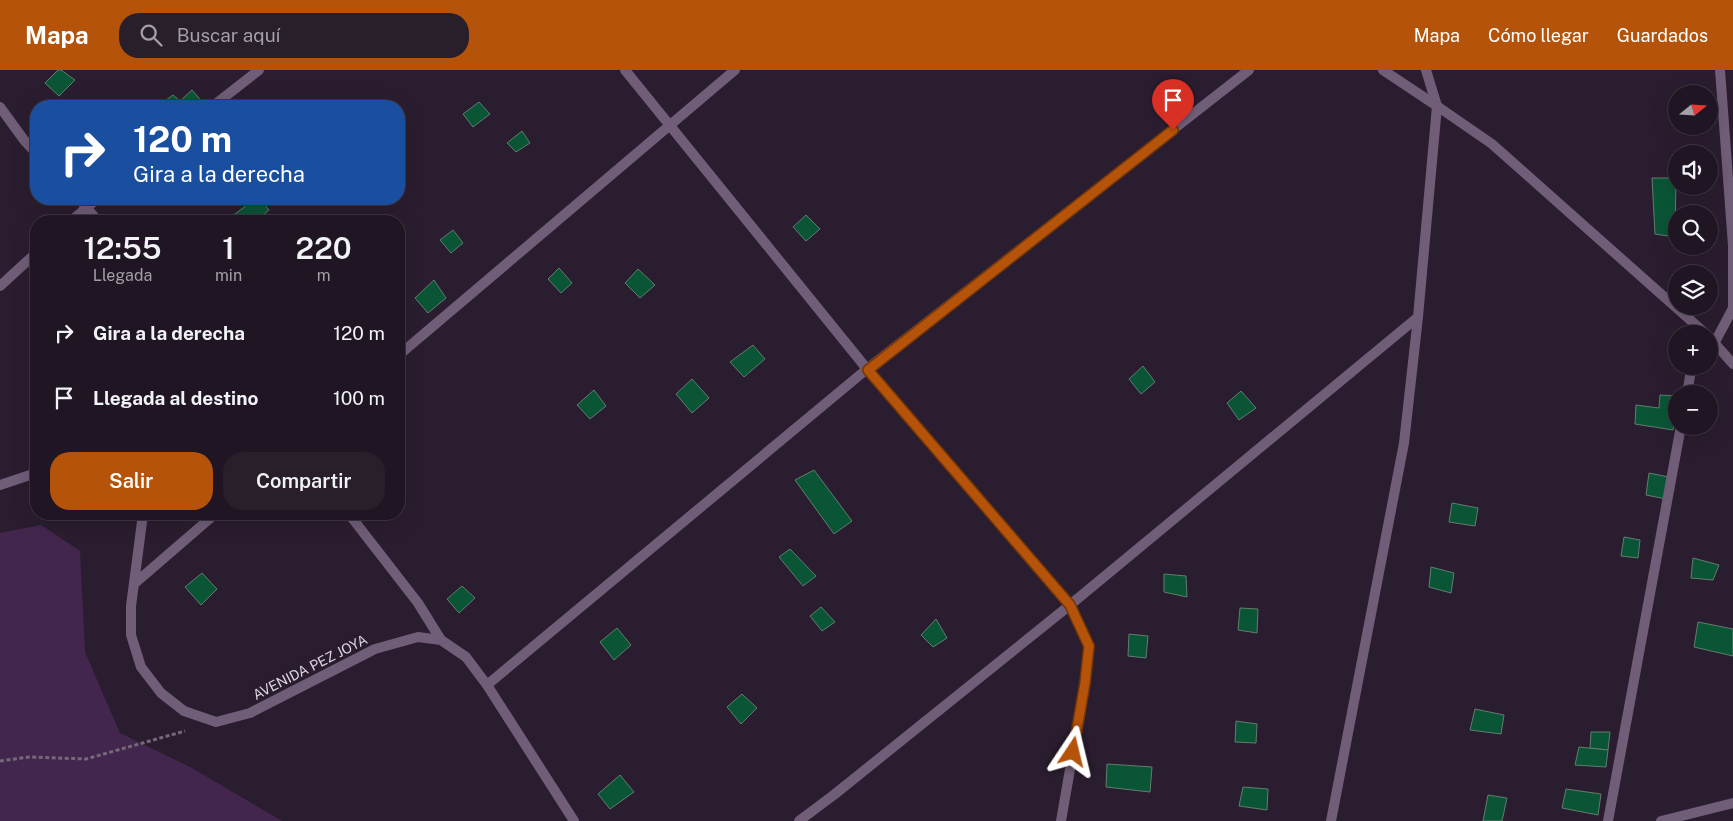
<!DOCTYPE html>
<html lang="es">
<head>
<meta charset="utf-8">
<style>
  :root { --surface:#201623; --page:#281f2b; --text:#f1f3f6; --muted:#a29fa6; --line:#3d3541; --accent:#b45309 }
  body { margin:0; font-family:"Public Sans",sans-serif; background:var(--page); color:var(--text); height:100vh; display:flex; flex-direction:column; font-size:19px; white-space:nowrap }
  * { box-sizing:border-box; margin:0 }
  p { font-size:16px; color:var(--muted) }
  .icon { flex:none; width:28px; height:28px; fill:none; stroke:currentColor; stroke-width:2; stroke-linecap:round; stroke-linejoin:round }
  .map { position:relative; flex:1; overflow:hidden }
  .panel { position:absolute; left:30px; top:145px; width:375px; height:305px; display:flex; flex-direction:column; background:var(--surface); border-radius:20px; box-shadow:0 5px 20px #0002,0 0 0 1px var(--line) }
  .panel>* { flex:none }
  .hud { position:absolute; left:30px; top:30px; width:375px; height:105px; border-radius:20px; box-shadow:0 5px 20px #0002,0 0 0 1px var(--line); background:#1a4fa0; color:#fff; overflow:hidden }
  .needle { width:32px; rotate:72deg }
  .tools { position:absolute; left:1668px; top:15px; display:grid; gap:10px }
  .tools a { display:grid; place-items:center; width:50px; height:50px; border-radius:50%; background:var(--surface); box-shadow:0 5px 20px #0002,0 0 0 1px var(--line); font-size:25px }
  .pin { position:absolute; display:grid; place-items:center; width:42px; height:42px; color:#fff; margin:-51px -21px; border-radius:50% 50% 50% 0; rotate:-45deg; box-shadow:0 0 5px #0007 }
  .pin .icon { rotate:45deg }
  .me { position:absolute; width:55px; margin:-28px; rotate:10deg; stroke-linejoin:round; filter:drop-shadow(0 0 4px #0008) }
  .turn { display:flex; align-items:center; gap:18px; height:105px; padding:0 20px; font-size:22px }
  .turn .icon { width:65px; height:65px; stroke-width:2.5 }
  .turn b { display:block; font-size:35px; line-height:42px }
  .eta { display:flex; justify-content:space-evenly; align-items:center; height:85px; text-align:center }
  .eta b { font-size:30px; font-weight:600; line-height:35px }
  .primary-button { display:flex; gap:10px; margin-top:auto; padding:10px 20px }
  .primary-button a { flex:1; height:58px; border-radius:20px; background:var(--accent); color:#fff; font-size:20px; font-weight:600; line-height:58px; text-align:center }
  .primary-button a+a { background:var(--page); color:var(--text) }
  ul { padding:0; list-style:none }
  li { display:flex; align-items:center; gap:15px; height:65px; padding:0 20px }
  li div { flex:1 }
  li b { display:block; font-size:19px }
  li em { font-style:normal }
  header { display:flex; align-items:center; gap:30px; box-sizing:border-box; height:70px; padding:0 25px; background:var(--accent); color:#fff }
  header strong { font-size:24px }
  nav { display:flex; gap:28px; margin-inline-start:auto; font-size:18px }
  .search { width:350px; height:45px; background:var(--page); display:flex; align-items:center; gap:12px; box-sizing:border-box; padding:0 18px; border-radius:20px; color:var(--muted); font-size:19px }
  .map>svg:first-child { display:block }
</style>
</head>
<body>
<header>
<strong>Mapa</strong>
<div class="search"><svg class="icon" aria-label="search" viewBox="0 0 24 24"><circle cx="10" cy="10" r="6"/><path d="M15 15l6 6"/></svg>Buscar aquí</div>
<nav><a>Mapa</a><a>Cómo llegar</a><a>Guardados</a></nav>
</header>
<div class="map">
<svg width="1733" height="751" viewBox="0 0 1733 751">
  <rect width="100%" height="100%" fill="#2a1d2f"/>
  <!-- grass -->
  <polygon fill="#43264e" points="41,455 80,481 85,582 120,663 192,698 282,751 0,751 0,463"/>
  <!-- building -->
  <g fill="#0b5537" stroke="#637c6e">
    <polygon points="58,0 61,0 75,10 59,26 45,13"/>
    <polygon points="192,20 204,34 202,36 158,36 173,25 180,31"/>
    <polygon points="479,32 490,44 473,57 463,44"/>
    <polygon points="522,61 530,73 516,82 507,73"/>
    <polygon points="1652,108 1676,108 1675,167 1655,164"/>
    <polygon points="255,129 260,129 269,140 256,151 235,151 231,147"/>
    <polygon points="806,145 820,159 806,171 793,157"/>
    <polygon points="453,160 463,173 451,183 440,170"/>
    <polygon points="559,198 572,213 561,223 548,209"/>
    <polygon points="638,199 655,215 640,228 625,213"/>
    <polygon points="434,210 446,228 428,243 415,228"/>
    <polygon points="753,275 765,289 744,307 730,292"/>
    <polygon points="1143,296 1155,312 1141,324 1129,309"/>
    <polygon points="692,309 709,328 692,343 676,324"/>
    <polygon points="594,320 606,336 590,349 577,335"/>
    <polygon points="1241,321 1256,338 1239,350 1227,333"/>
    <polygon points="1660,325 1676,326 1676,341 1673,360 1635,354 1636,335 1659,338"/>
    <polygon points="814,400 852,451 834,464 795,410"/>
    <polygon points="1649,403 1669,407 1666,429 1646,425"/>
    <polygon points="1452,433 1478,438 1475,456 1449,452"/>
    <polygon points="1624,467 1640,470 1638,488 1621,486"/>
    <polygon points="790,479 816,506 803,516 779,487"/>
    <polygon points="1693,488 1719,495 1713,510 1691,508"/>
    <polygon points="1431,497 1454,503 1451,523 1429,517"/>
    <polygon points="202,503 217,519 201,535 185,517"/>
    <polygon points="1164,504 1186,506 1187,527 1164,522"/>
    <polygon points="462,516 475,528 459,543 447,529"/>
    <polygon points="821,537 835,552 822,561 810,546"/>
    <polygon points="1240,538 1258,539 1257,563 1238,560"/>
    <polygon points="936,549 947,568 933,577 921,565"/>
    <polygon points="1698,552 1733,559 1733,586 1694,577"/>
    <polygon points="617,558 631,575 614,590 600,572"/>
    <polygon points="1129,564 1148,566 1146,588 1128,586"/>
    <polygon points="742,624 757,638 741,654 727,637"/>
    <polygon points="1475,639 1504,645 1501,664 1470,660"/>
    <polygon points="1236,651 1257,654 1256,673 1235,672"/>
    <polygon points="1591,662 1610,662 1608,680 1590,678"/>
    <polygon points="1579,677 1608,680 1606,697 1575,695"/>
    <polygon points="1107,694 1152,697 1150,722 1106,717"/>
    <polygon points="620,705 634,722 610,739 598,724"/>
    <polygon points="1243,717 1268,719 1267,740 1239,736"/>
    <polygon points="1566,719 1601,724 1598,745 1562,738"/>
    <polygon points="1488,725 1507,728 1502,751 1483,751"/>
  </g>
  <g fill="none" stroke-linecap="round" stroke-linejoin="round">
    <!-- path -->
    <polyline stroke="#756979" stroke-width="3" stroke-dasharray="4 2.5" stroke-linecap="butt" points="0,691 29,687 86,689 185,661"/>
    <!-- minor -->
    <g stroke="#705d78" stroke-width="10">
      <polyline points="625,0 867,299 1070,535 1089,576 1085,613 1061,751"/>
      <polyline points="1383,0 1437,36"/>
      <polyline points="1426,0 1437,36"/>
      <polyline points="213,36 259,0"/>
      <polyline points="0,37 24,70 36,83"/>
      <polyline points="79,129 98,151"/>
      <polyline points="71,151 97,129"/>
      <polyline points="0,216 36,183"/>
      <polyline points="1710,268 1733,294"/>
      <polyline points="1709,280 1715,272 1733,238 1733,176 1720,0"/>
      <polyline points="399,285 735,0"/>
      <polyline points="1687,324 1691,300 1694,296"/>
      <polyline points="0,415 36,403"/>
      <polyline points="143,444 131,536 131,565 141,597 161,623 184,641 216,652 250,643 375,579 418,567 441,570 466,587 487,615 574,751"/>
      <polyline points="349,444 418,533 441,570"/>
      <polyline points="134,514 215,444"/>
      <polyline points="487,615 867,299 1249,0"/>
      <polyline points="799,751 835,724 1070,535 1418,247"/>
      <polyline points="1331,751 1404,373 1418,247 1437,36 1492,74 1706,264"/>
      <polyline points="1608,751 1681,356"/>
      <polyline points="1661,751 1733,733"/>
    </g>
  </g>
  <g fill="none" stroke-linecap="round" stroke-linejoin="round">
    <!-- route casing -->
    <g stroke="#753606" stroke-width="12">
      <polyline id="route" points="1073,682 1085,613 1089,576 1070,535 868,300 1173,60"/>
    </g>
    <!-- route -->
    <use href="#route" stroke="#b45309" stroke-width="9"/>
  </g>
  <g text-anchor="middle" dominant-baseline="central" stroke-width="5" stroke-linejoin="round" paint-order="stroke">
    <!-- street labels -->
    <g font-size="14" fill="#ded5e1" stroke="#2a1d2f">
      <text transform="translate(310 597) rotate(-27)">AVENIDA PEZ JOYA</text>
    </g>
  </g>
</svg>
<div class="tools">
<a><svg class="needle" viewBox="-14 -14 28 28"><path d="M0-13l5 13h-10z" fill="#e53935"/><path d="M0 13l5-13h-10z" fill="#a29fa6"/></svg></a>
<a><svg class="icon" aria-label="sound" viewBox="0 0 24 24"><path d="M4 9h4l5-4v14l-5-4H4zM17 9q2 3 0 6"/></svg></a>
<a><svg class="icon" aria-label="search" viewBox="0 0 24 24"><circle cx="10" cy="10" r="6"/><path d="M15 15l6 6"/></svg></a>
<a><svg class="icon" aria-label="layers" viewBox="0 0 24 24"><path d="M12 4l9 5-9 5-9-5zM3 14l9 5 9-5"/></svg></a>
<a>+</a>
<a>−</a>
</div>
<div class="pin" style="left:1173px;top:60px;background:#d93025"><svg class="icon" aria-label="arrive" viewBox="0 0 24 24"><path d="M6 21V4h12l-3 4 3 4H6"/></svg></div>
<svg class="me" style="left:1073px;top:682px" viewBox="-20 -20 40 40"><path d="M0-17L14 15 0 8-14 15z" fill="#b45309" stroke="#fff" stroke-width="4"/></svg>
<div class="hud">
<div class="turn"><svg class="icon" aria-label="right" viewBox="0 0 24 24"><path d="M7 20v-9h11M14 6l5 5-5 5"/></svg><div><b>120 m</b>Gira a la derecha</div></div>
</div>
<section class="panel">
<div class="eta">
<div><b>12:55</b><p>Llegada</p></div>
<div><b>1</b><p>min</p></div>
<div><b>220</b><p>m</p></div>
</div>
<ul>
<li><svg class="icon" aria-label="right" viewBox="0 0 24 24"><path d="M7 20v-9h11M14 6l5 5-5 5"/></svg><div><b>Gira a la derecha</b></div><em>120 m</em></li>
<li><svg class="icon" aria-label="arrive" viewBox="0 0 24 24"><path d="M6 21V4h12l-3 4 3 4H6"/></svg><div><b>Llegada al destino</b></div><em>100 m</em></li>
</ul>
<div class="primary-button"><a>Salir</a><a>Compartir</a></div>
</section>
</div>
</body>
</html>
